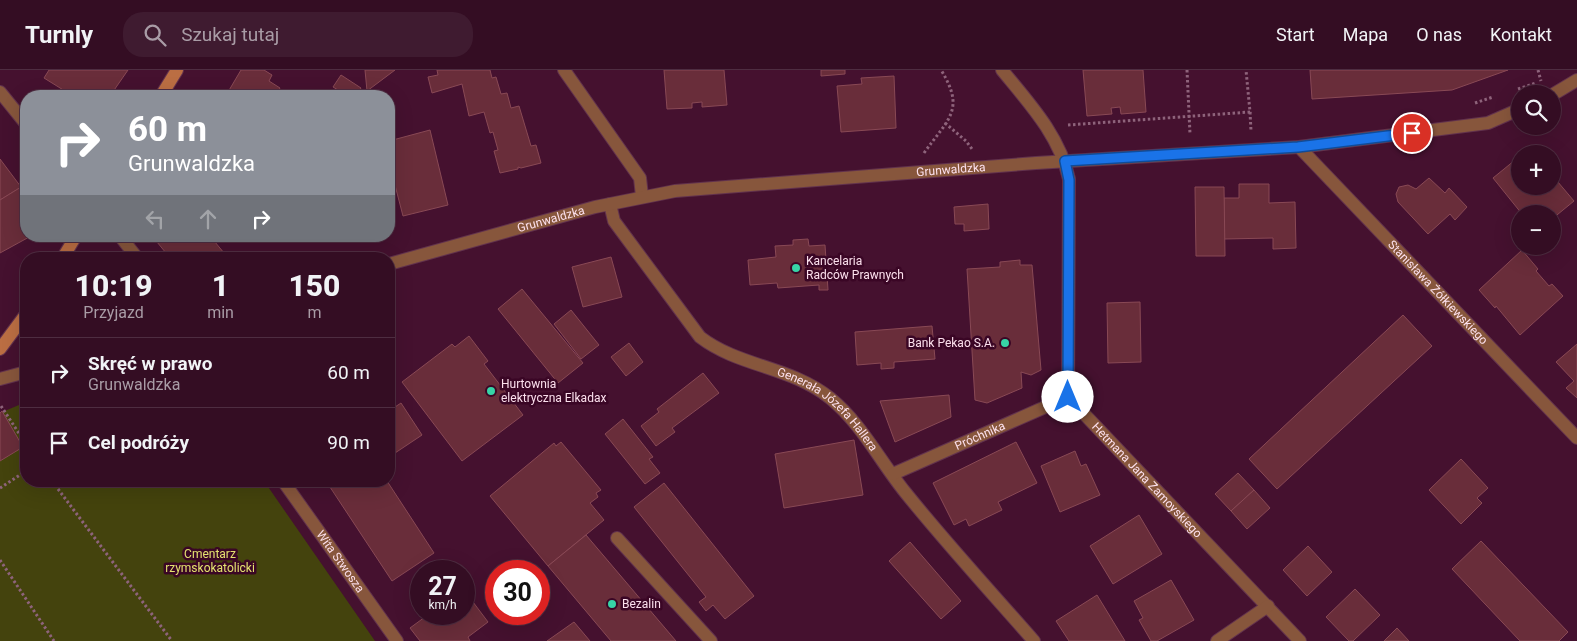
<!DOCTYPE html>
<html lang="pl">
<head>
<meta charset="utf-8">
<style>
  :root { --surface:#340d23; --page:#3f1b30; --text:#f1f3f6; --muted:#a99ca6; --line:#4e2d41 }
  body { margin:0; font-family:Roboto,sans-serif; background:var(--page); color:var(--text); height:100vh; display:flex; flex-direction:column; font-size:19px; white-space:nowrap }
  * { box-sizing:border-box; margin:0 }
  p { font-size:16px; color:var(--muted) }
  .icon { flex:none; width:28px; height:28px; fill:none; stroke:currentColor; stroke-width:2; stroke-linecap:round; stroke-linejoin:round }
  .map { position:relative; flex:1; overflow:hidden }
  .panel { position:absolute; left:20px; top:182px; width:375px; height:235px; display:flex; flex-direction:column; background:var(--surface); border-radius:20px; box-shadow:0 5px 20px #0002,0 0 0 1px var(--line) }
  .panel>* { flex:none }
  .top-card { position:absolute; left:20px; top:20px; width:375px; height:152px; border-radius:20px; box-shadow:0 5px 20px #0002,0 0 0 1px var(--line); background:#8c9099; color:#fff; overflow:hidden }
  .buttons { position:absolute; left:1511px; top:15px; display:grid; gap:10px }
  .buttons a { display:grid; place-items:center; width:50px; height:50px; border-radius:50%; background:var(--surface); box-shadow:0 5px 20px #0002,0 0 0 1px var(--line); font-size:25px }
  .speed { position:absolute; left:410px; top:490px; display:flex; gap:10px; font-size:25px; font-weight:700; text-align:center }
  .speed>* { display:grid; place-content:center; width:65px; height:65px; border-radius:50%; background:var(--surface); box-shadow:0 5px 20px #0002,0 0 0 1px var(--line); line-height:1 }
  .speed small { font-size:12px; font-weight:400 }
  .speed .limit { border:8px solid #d22; background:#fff; color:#111 }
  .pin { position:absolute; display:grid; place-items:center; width:42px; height:42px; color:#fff; margin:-21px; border:2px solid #fff; border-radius:50%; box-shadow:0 1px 5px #0007 }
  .me { position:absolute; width:55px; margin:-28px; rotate:0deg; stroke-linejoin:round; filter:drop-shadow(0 0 4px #0008) }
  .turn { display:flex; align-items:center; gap:18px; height:105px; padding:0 25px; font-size:22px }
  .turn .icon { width:65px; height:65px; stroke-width:2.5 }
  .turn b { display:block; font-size:35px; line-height:42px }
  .lanes { display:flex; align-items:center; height:48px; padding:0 25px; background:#0003; justify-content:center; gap:25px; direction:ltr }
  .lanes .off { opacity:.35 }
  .eta { display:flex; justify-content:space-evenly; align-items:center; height:85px; text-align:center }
  .eta b { font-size:30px; font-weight:800; line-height:35px }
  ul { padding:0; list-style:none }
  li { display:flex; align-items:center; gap:15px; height:70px; padding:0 25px; border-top:1px solid var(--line) }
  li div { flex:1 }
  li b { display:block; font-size:19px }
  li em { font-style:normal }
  header { display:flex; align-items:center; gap:30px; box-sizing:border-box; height:70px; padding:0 25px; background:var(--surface); border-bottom:1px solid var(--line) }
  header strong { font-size:24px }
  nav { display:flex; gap:28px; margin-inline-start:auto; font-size:18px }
  .search { width:350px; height:45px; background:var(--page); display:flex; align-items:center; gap:12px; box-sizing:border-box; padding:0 18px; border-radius:20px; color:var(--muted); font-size:19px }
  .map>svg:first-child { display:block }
</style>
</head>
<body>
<header>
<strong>Turnly</strong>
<div class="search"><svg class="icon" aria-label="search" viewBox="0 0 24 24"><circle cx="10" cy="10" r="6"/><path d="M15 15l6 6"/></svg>Szukaj tutaj</div>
<nav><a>Start</a><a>Mapa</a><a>O nas</a><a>Kontakt</a></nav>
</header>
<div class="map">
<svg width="1577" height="571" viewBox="0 0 1577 571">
  <rect width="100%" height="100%" fill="#45112f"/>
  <!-- green -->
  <polygon fill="#44430d" points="26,332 26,411 264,411 375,571 0,571 0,343"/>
  <!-- building -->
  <g fill="#692d3a" stroke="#894955">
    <polygon points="49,0 128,0 110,26 73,26 44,8"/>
    <polygon points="241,0 264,0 272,5 269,11 280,18 275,26 235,26 228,22"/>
    <polygon points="365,0 395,0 367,21"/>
    <polygon points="437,0 490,0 492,8 496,7 501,24 507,23 511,38 519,36 531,76 536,75 541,93 521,98 518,97 518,99 500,103 494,81 498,80 493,62 490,63 484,42 469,46 462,14 432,23 428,7 438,5"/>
    <polygon points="664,0 724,0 727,35 702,37 702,32 692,33 692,38 667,39"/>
    <polygon points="821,0 845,0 845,4 821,6"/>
    <polygon points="1083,0 1143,0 1146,42 1121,44 1120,37 1111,38 1112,44 1087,46"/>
    <polygon points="1310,0 1508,0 1452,20 1312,29"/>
    <polygon points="341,5 361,18 356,26 348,26 333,17"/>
    <polygon points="894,6 896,58 841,62 837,16 862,14 861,8"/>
    <polygon points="430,60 448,135 403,146 389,92 389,71"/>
    <polygon points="1520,86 1520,116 1552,116 1552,105 1574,131 1552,149 1552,144 1536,144 1534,141 1531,144 1522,144 1493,108"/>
    <polygon points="0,89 21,117 0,130"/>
    <polygon points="1429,108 1445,123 1449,118 1467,137 1455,150 1450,144 1428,164 1398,132 1396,124 1399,117 1408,115 1416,119"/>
    <polygon points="26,114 26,166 31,166 0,183 0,130"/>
    <polygon points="1239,114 1269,114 1269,133 1295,132 1296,178 1273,179 1273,168 1224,169 1224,128 1239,128"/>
    <polygon points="1195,117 1224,117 1225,186 1196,186"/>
    <polygon points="988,134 989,159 964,161 964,154 955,154 954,137"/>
    <polygon points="152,166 210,166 229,189 171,189"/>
    <polygon points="808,169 809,176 825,175 828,220 819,220 819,215 778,218 777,213 750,215 748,190 776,187 775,176 793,175 793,170"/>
    <polygon points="1522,180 1538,199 1536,201 1549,216 1552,214 1563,226 1520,265 1496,236 1495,238 1479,220"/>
    <polygon points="611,187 622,227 583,237 572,197"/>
    <polygon points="1020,190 1020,195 1032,195 1041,300 1031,305 1021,302 1022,318 987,333 975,330 967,199 1000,197 1000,192"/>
    <polygon points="522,219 583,293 558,313 498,239"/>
    <polygon points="1140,232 1141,292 1108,293 1107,233"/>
    <polygon points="571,240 599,275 581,289 554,254"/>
    <polygon points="1403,245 1432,276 1277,419 1249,389"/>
    <polygon points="932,256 935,289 894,292 894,298 881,299 881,293 857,295 855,262"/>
    <polygon points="469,266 488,291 484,294 523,345 462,391 402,312 452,274 455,277"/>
    <polygon points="629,273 643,292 626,306 611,287"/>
    <polygon points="1577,274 1577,328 1566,318 1574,311 1556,292"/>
    <polygon points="703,303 719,323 672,358 675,362 656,376 641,356 659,342 657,339"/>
    <polygon points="949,325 951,347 895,372 880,331"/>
    <polygon points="401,333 422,365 389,387 389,341"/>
    <polygon points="2,341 23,377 0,391 0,343"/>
    <polygon points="623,349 653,387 649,389 660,403 645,414 605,364"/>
    <polygon points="854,370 863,425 784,438 775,384"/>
    <polygon points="561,372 601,420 596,423 598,427 590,433 604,450 548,496 490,426 554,373 556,376"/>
    <polygon points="1016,372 1037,413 998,432 1002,440 969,456 966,449 954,455 933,413"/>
    <polygon points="1075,381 1081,396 1086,394 1100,425 1060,442 1041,396"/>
    <polygon points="1461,389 1488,418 1477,428 1482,433 1461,454 1429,420"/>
    <polygon points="1238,403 1254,420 1231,441 1215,424"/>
    <polygon points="326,411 387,411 434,483 392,511"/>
    <polygon points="664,413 754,526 725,549 713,535 706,541 699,532 706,527 634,437"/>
    <polygon points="1254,420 1270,438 1247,459 1231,441"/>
    <polygon points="1139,445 1162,484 1113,514 1090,476"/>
    <polygon points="586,465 676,571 611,571 548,496"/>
    <polygon points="1481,471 1568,562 1559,571 1520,571 1452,499"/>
    <polygon points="910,472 961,531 941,549 889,491"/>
    <polygon points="1308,476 1332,502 1307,526 1283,500"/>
    <polygon points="1171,510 1194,550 1157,571 1151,571 1139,550 1143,548 1134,531"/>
    <polygon points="1355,519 1380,545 1353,571 1349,571 1326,547"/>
    <polygon points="464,520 488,552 468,567 470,571 420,571 410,558 429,544 464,544"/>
    <polygon points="1097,525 1125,571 1069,571 1056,551"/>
    <polygon points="574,552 590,571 547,571"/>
    <polygon points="1397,558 1409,571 1384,571"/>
  </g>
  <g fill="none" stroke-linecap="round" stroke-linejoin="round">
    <!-- lane casing -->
    <g stroke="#62324d" stroke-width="14">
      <polyline id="lane" points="617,468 711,571"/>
    </g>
    <!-- street casing -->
    <g stroke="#62324d" stroke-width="14">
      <g id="street">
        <polyline points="564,0 640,108 642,126"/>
        <path id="s1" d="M1002,0C1029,33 1060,66 1069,109L1068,327L1300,571"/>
        <polyline points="0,22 26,54"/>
        <polyline points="1552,25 1577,10"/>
        <path id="s2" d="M1299,77L1577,368"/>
        <path id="s3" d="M610,134L614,151L700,267C739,297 790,296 830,328C861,353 880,391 905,422C946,473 991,522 1034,571"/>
        <polyline points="120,166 138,189"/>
        <path id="s4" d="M389,194L595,137L675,121L1036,93L1299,77L1488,53L1520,39"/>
        <polyline points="0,309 26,302"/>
        <path id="s5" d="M893,404L1068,327"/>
        <path id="s6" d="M283,411L397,571"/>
        <polyline points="1217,571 1268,536"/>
      </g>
    </g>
    <!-- secondary casing -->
    <g stroke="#62324d" stroke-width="14">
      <g id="secondary">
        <polyline points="161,26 177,0"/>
        <polyline points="62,189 76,166"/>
        <polyline points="0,279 26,244"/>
      </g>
    </g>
    <!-- path -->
    <g stroke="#8e637b" stroke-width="3" stroke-dasharray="2.5 2.5" stroke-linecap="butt">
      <polyline points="1187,0 1190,64"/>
      <polyline points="1538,0 1541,11"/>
      <polyline points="1518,19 1536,13"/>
      <polyline points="1475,33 1493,27"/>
      <polyline points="1250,42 1251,61"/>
      <polyline points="945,53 966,71 972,79"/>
      <polyline points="1068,55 1250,42 1246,0"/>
      <path d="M924,83C948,49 966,40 941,0"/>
      <polyline points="1,336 26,374"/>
      <polyline points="52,411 172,571"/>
      <polyline points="0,418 26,401"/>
      <polyline points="0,490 54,571"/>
    </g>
    <!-- lane -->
    <use href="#lane" stroke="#87563c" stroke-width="12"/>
    <!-- street -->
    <use href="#street" stroke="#87563c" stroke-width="12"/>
    <!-- secondary -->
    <use href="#secondary" stroke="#bb6e43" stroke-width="12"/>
  </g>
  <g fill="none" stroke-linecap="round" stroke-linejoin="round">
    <!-- route casing -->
    <g stroke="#114b97" stroke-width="12">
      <polyline id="route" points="1068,327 1069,110 1065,91 1298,77 1412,63"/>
    </g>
    <!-- route -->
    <use href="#route" stroke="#1a73e8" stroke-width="9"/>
  </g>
  <!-- markers -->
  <g fill="#37d4a6" stroke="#3a0625" stroke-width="2">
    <circle cx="796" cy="198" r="5"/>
    <circle cx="1005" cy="273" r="5"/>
    <circle cx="491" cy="321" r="5"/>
    <circle cx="612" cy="534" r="5"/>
  </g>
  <g text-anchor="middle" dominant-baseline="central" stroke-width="5" stroke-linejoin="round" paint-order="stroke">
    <!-- street labels -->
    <g font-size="12" fill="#fce0ed" stroke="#3a0625">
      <text stroke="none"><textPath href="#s4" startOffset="572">Grunwaldzka</textPath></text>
      <text stroke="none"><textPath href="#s4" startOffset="168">Grunwaldzka</textPath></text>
      <text stroke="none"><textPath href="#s2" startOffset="201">Stanisława Żółkiewskiego</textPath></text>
      <text stroke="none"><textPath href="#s3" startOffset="311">Generała Józefa Hallera</textPath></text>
      <text stroke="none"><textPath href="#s5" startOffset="95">Próchnika</textPath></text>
      <text stroke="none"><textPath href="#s1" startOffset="462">Hetmana Jana Zamoyskiego</textPath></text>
      <text stroke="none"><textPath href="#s6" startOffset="99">Wita Stwosza</textPath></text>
    </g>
    <!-- poi labels -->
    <g font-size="12" fill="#fce0ed" stroke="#3a0625" text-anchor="start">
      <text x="806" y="191">Kancelaria<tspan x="806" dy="14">Radców Prawnych</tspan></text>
      <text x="995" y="273" text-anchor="end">Bank Pekao S.A.</text>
      <text x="501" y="314">Hurtownia<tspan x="501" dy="14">elektryczna Elkadax</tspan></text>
      <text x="622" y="534">Bezalin</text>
    </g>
    <!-- park labels -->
    <g font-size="12" fill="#e3e26f" stroke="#3a0625">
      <text x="210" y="484">Cmentarz<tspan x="210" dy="14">rzymskokatolicki</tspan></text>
    </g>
  </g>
</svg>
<div class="buttons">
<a><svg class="icon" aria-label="search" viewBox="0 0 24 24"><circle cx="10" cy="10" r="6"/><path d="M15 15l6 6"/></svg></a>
<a>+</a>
<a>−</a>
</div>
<div class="speed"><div>27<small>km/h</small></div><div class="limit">30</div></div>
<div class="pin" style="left:1412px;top:63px;background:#d93025"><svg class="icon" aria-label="arrive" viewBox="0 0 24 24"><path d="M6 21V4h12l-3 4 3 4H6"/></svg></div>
<svg class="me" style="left:1068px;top:327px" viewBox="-20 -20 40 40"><circle r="19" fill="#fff"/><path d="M0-13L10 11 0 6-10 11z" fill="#1a73e8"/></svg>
<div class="top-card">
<div class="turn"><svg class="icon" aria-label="right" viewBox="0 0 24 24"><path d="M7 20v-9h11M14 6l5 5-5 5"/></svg><div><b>60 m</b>Grunwaldzka</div></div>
<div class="lanes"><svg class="icon off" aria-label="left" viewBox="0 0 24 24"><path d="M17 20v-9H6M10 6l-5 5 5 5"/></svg><svg class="icon off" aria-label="ahead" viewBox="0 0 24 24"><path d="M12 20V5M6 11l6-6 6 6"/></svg><svg class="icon" aria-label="right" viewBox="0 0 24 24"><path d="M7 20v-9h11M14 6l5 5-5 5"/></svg></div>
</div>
<section class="panel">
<div class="eta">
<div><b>10:19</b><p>Przyjazd</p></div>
<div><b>1</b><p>min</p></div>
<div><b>150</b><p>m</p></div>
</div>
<ul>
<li><svg class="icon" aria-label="right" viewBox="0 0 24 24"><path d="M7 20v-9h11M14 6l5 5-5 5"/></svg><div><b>Skręć w prawo</b><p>Grunwaldzka</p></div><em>60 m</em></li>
<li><svg class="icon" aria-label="arrive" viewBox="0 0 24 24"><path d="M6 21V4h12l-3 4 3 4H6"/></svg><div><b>Cel podróży</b></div><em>90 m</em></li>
</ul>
</section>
</div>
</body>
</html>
